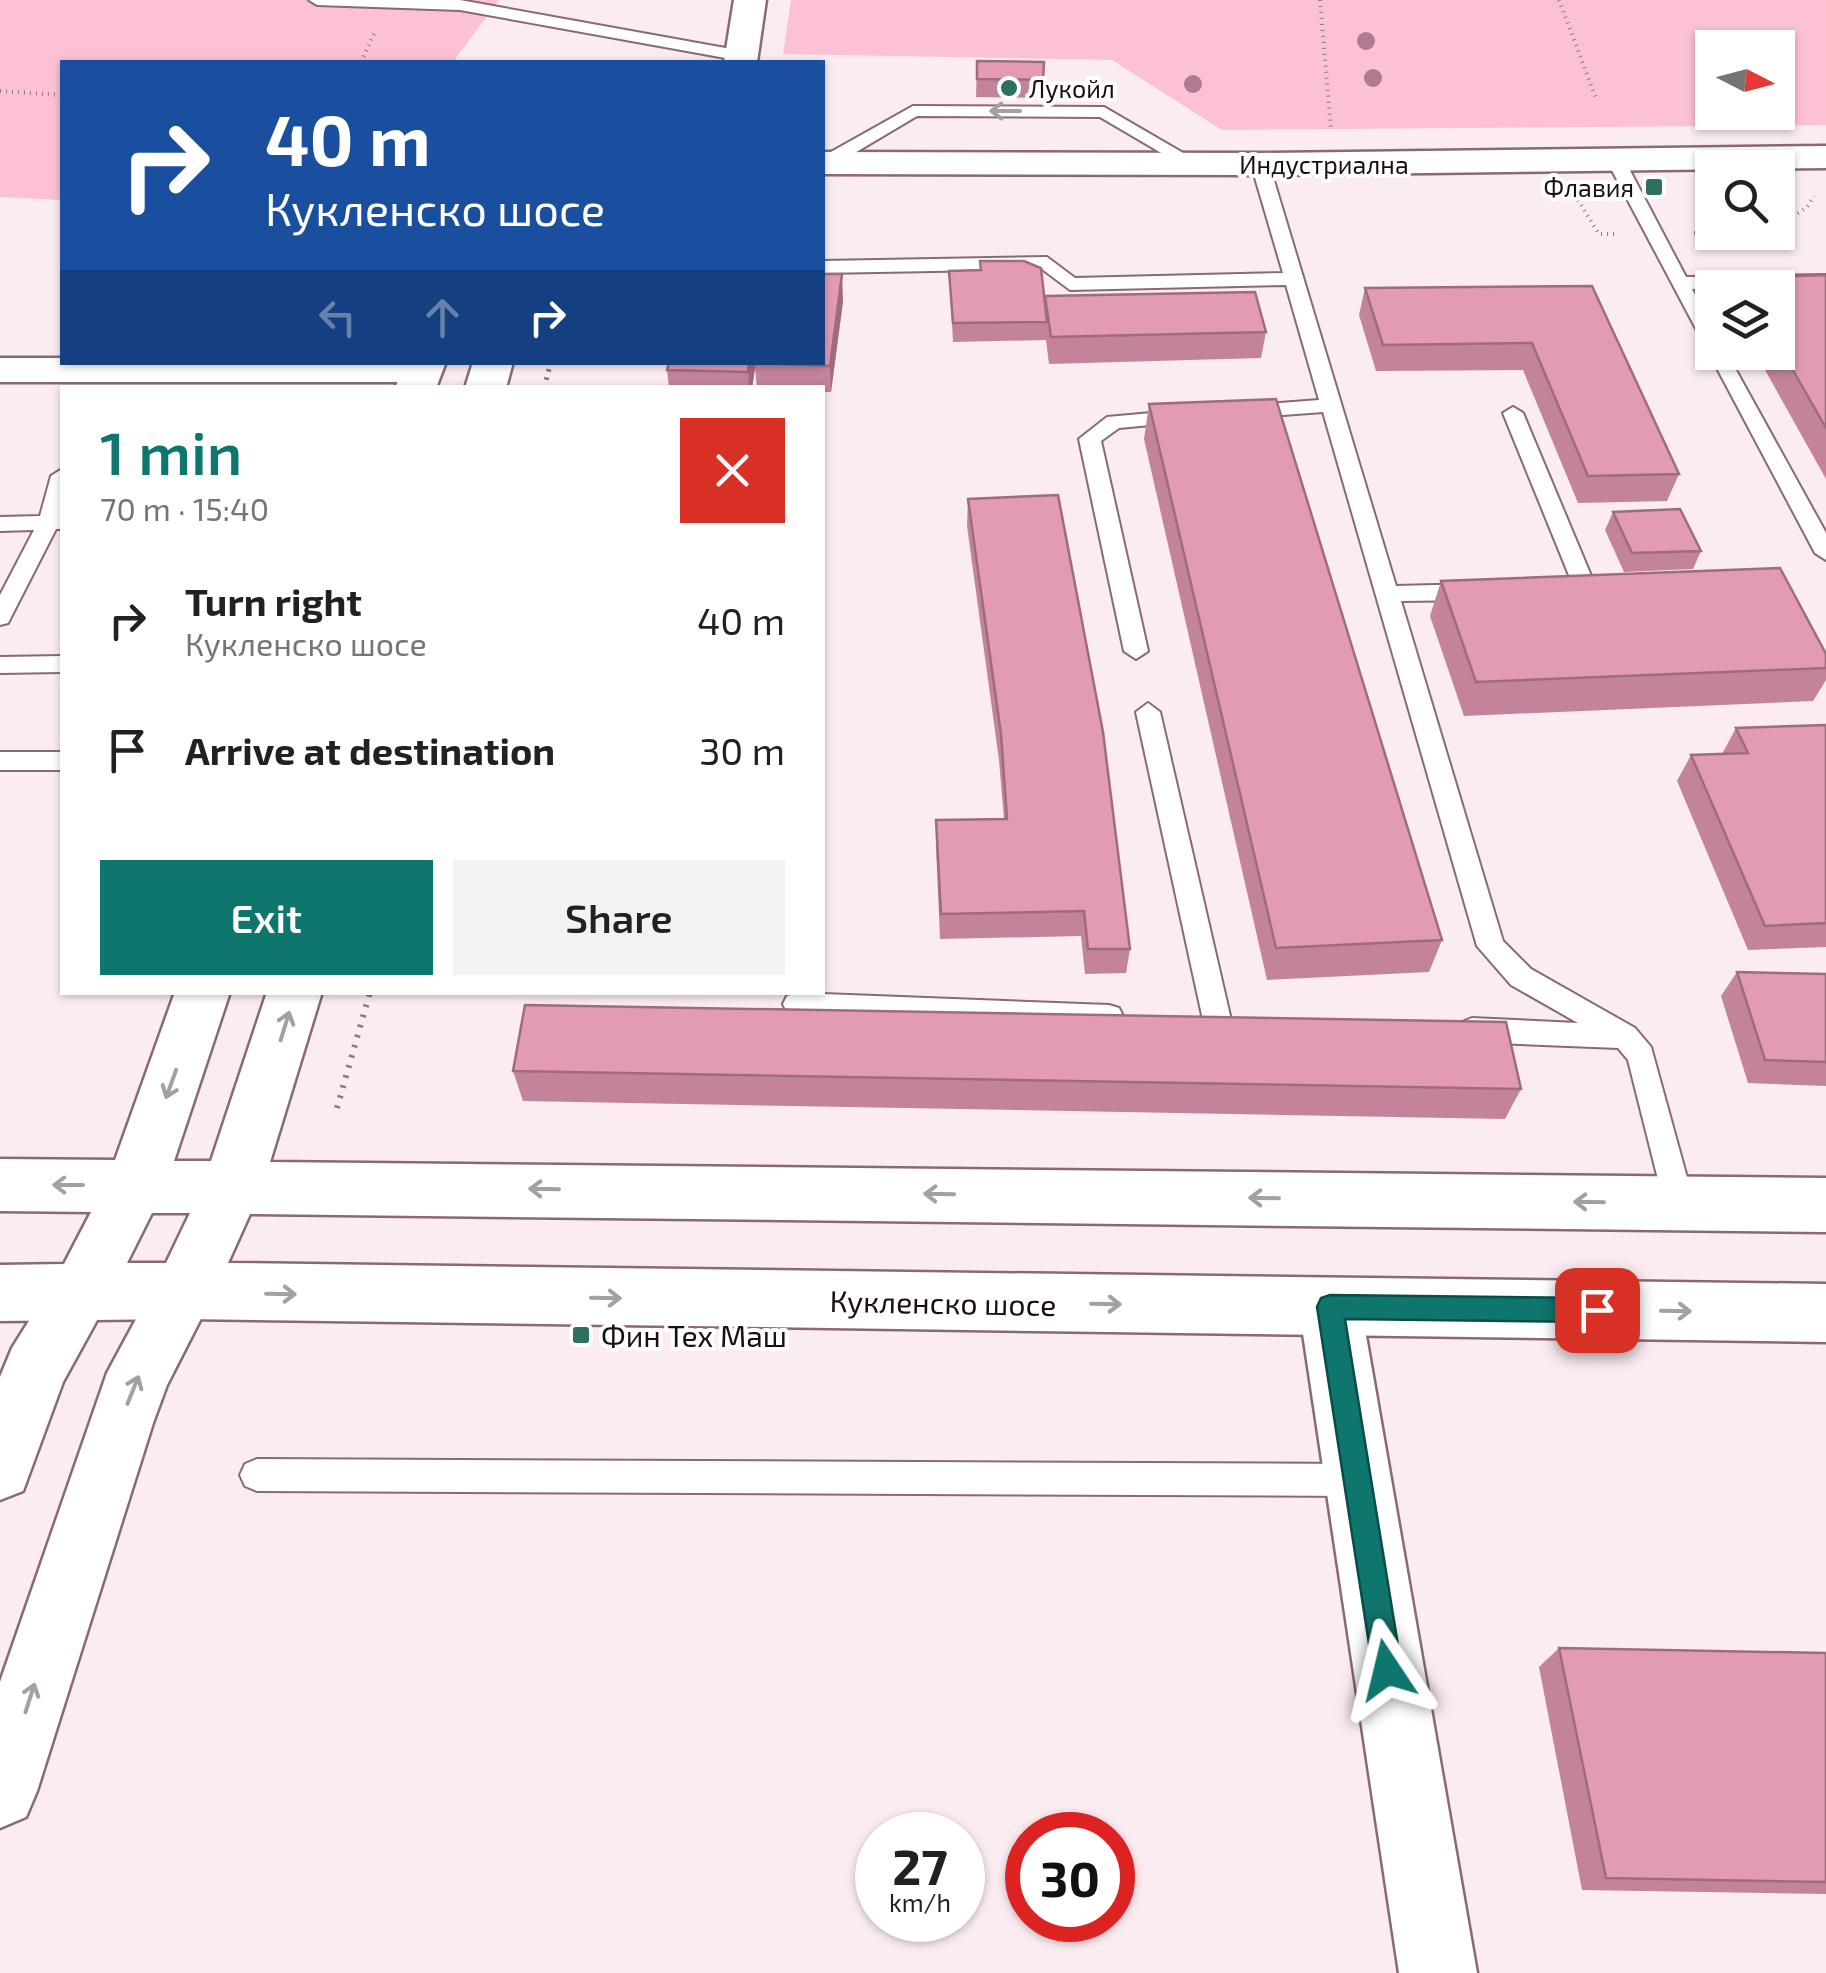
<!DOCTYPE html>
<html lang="en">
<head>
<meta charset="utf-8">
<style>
  :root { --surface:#fff; --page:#f2f2f2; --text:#202124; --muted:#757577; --accent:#0f766e }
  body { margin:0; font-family:"Exo 2",sans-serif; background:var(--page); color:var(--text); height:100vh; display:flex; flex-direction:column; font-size:38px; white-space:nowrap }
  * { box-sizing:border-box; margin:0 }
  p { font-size:32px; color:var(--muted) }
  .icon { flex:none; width:55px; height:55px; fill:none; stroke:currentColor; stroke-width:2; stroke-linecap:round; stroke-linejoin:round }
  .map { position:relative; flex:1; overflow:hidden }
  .drawer { position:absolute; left:60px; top:385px; width:765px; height:610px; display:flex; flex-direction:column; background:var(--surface); border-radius:0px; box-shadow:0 2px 8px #0004 }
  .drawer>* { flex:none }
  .top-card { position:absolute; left:60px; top:60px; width:765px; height:305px; border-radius:0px; box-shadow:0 2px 8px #0004; background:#1a4fa0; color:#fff; overflow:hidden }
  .needle { width:65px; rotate:96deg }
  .fabs { position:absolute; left:1695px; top:30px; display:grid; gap:20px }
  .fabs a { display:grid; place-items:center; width:100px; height:100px; border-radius:0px; background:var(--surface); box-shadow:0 2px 8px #0004; font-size:50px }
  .speed { position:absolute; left:855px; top:1812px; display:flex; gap:20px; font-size:50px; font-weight:700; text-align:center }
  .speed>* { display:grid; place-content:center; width:130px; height:130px; border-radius:50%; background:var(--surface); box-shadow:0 2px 8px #0004; line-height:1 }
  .speed small { font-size:25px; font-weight:400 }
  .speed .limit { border:15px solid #d22; background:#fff; color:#111 }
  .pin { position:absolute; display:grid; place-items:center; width:85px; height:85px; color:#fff; margin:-42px; border-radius:20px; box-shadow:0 5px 15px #0006 }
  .me { position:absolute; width:110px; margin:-55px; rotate:350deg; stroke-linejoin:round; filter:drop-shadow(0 0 8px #0008) }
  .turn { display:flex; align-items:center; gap:35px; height:210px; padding:0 40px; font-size:45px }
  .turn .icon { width:130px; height:130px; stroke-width:2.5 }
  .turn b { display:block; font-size:70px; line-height:85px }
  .lanes { display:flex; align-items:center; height:95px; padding:0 40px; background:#0003; justify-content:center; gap:50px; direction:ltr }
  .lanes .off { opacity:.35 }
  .round { display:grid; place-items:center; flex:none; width:105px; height:105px; border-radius:0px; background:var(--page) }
  .headline { display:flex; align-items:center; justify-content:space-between; height:170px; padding:0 40px }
  h1 { font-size:60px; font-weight:600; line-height:75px; color:var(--accent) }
  .action { display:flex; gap:20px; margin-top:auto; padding:20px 40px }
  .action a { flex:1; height:115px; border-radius:0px; background:var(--accent); color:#fff; font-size:40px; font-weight:600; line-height:115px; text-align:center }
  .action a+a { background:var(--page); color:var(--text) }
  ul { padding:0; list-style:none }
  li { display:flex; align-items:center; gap:30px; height:130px; padding:0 40px }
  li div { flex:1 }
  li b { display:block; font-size:38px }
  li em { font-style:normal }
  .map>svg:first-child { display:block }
</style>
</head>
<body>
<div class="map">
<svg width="1826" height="1973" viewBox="0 0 1826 1973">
  <rect width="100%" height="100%" fill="#fbecf1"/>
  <!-- green -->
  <g fill="#fdc1d5" fill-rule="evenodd">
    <polygon points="0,0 499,0 453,62 62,62 62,200 0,197"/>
    <path d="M791,0H1826V125L1222,130L1112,60L783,54ZM1712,48H1778V112H1712Z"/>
  </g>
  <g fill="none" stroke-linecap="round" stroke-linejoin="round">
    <!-- lane casing -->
    <g stroke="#8a6974" stroke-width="4">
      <g id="lane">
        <polygon points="309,0 460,0 742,51 750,56 742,61 460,10 317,5"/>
        <polygon points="913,106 1104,107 1202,164 1199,168 1187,168 1100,117 917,116 831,167 822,168 822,157"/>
        <polygon points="1616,156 1625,161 1686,277 1826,275 1826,287 1692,289 1712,328 1712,352 1726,352 1826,533 1826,560 1815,553 1607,161"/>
        <polygon points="1260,159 1269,164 1396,586 1475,584 1486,592 1475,600 1401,601 1503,941 1531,969 1635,1028 1651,1047 1694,1203 1690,1212 1679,1216 1668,1212 1664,1203 1628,1060 1618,1048 1472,1042 1462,1038 1458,1030 1462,1022 1472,1018 1578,1023 1511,985 1477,946 1323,412 1242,418 1232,412 1242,406 1319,400 1286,285 1070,290 1042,269 822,273 822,261 1047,257 1075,278 1283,273 1251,164"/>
        <polygon points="1513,407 1523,413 1597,590 1594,595 1578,595 1575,590 1503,413"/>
        <polygon points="1185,410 1195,416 1192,421 1119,428 1101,441 1148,651 1136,659 1124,651 1079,439 1107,417"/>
        <polygon points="62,469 62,529 56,529 8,623 0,625 0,595 34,530 0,531 0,517 40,516 51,476"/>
        <polygon points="62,656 62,672 0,673 0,657"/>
        <polygon points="1148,703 1160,712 1231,1020 1227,1028 1217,1031 1207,1028 1203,1020 1136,712"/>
        <rect x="0" y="752" width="62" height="18"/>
        <polygon points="797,993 1109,1005 1119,1008 1123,1016 1119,1024 1109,1027 797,1015 787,1012 783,1004 787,996"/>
        <polygon points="257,1459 1355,1464 1367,1468 1372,1480 1367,1492 1355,1496 257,1491 245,1486 240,1475 245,1464"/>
      </g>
    </g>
    <!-- street casing -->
    <g stroke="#8a6974" stroke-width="5">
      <g id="street">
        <polygon points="0,358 62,358 62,362 436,362 441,370 435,379 421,382 0,382"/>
        <polygon points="82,1263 104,1271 113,1291 63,1382 23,1491 0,1500 0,1377 12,1348 60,1271"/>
        <polygon points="184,1263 206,1271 215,1291 167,1385 153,1423 37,1791 26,1817 0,1828 0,1682 107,1373 162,1271"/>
        <polygon points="1330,1278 1352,1287 1361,1307 1477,1973 1399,1973 1299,1307 1308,1287"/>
      </g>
    </g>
    <!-- secondary casing -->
    <g stroke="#8a6974" stroke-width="5">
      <g id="secondary">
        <polygon points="734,0 766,0 757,62 724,62"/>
        <polygon points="1826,146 1826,168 1260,175 822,174 822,152 1260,153"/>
        <polygon points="406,362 446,362 436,388 395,388"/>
        <polygon points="473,362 513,362 506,388 465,388"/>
        <path d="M175,992H230L174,1161H211L267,992H322L270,1162L1826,1178V1232L250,1214L228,1263L1826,1284V1342L184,1319L0,1321V1265L64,1264L91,1212L0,1211V1159L115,1160ZM152,1213H190L166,1263H127Z"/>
      </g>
    </g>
    <!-- path-far2 -->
    <g stroke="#897b80" stroke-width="4" stroke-dasharray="1 5" stroke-linecap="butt">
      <polyline points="1320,0 1331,128"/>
      <polyline points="1559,0 1597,101"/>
      <polyline points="361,62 375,32"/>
      <polyline points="0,91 62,95"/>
      <polyline points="1578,200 1599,234 1616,234"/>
      <polyline points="1778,227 1807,207 1814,196"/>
      <polyline points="1694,233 1712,232"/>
    </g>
    <!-- path-far1 -->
    <polyline stroke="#897b80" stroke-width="5" stroke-dasharray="2.5 6" stroke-linecap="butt" points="544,388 551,362"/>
    <!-- path -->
    <polyline stroke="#897b80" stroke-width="6" stroke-dasharray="2.5 8" stroke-linecap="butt" points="337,1108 370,992"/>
    <!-- lane -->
    <use href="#lane" fill="#fff" fill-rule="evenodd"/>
    <!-- street -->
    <use href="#street" fill="#fff" fill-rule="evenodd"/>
    <!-- secondary -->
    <use href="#secondary" fill="#fff" fill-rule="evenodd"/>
  </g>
  <!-- trees -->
  <g fill="#af7a92">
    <circle cx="1366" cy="41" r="9"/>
    <circle cx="1373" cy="78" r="9"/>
    <circle cx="1193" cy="84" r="9"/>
  </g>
  <!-- wall -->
  <g fill="#c3849b">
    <polygon points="977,61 1043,80 1042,98 976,97"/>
    <polygon points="980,261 1045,299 1266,332 1261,358 1049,364 1046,340 953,342 949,271 980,270"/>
    <polygon points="1826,275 1826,479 1755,352 1778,352 1778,288 1735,288 1739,278"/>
    <polygon points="1592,286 1679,474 1667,501 1578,503 1523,370 1376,371 1359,315 1365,288"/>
    <polygon points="843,301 831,392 822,392 822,388 757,388 755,368 752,388 669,388 667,370"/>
    <polygon points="1149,404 1442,940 1429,972 1267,980 1144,439"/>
    <polygon points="968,499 1130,949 1126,973 1085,974 1081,936 940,939 936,846 936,820 1004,819 999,760 967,526"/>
    <polygon points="1613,512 1701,551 1693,569 1624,572 1605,530"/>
    <polygon points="1441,581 1826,668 1826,680 1813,701 1464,716 1430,616"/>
    <polygon points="1826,725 1826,947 1748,950 1677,781 1691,755 1722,754 1736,728"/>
    <polygon points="1737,972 1826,974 1826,1086 1748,1083 1721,996"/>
    <polygon points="513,1071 1521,1089 1505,1119 523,1101"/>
    <polygon points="1559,1648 1826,1653 1826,1894 1582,1890 1539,1667"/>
  </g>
  <!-- shaded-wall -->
  <g fill="#9f6c7e">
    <polygon points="842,274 843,301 831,392 830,366"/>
    <polygon points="749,362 756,362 752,388 749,388 748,372"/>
  </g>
  <!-- building -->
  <g fill="#e39ab4" stroke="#9f6c7e" stroke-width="2.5">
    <polygon points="977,61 1044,62 1043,80 977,79"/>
    <polygon points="980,261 1024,261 1041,268 1047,322 953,323 949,271 981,270"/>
    <polygon points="822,274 842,274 830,366 755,363 822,362"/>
    <polygon points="1826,275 1826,428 1778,344 1778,288 1745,288 1739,278"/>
    <polygon points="1592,286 1679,474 1588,476 1532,343 1383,345 1365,288"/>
    <polygon points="1255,292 1266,332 1051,337 1045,296"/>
    <polygon points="669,362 749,362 748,372 667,370"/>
    <polygon points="1276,399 1442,940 1276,948 1149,404"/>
    <polygon points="1058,495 1103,732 1130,949 1088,949 1084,911 941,914 936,820 1007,819 1001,734 968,499"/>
    <polygon points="1680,509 1701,551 1632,553 1613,512"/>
    <polygon points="1780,568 1826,654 1826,668 1476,682 1441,581"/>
    <polygon points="1826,725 1826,923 1765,926 1691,755 1748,753 1736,728"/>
    <polygon points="1737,972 1826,974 1826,1062 1765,1060"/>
    <polygon points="525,1005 1506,1022 1521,1089 513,1071"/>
    <polygon points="1559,1648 1826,1653 1826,1882 1606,1878"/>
  </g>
  <!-- one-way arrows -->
  <defs><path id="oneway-shaft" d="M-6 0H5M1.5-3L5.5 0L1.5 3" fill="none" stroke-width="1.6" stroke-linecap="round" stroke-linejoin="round" transform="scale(2.5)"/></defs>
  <g stroke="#a49fa1">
    <use href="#oneway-shaft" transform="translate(1005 111) rotate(-180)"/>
    <use href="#oneway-shaft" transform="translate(285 1026) rotate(-73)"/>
    <use href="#oneway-shaft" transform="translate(171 1084) rotate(110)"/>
    <use href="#oneway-shaft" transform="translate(68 1185) rotate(180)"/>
    <use href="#oneway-shaft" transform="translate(544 1189) rotate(-179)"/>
    <use href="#oneway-shaft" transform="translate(939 1194) rotate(-179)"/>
    <use href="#oneway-shaft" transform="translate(1264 1198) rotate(-179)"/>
    <use href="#oneway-shaft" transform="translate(1589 1202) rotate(-179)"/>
    <use href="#oneway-shaft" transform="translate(281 1294) rotate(1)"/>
    <use href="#oneway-shaft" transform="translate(606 1298) rotate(1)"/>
    <use href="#oneway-shaft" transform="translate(1106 1304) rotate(1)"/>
    <use href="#oneway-shaft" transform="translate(1676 1311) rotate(1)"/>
    <use href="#oneway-shaft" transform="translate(133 1390) rotate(-68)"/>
    <use href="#oneway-shaft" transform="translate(30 1698) rotate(-72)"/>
  </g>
  <!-- route -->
  <polygon fill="#0f766e" stroke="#0a4d48" stroke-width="2.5" points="1330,1295 1597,1298 1606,1302 1610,1310 1606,1319 1597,1322 1345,1319 1402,1670 1398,1680 1387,1684 1377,1680 1373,1670 1317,1307 1321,1298"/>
  <!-- markers -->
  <g fill="#2c7061" stroke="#fff" stroke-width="4">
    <circle cx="1009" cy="88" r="10"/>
    <rect x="1644" y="177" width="20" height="20" rx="5"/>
    <rect x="571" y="1325" width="20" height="20" rx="5"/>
  </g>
  <g text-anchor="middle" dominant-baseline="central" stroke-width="8" stroke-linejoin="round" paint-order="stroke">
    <!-- far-poi labels -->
    <g font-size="25" fill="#1b0e13" stroke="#fff" text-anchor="start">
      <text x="1029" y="88">Лукойл</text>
      <text x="1634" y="187" text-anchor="end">Флавия</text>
    </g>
    <!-- far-street labels -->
    <g font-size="25" fill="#1b0e13" stroke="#fff">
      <text x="1324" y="164">Индустриална</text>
    </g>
    <!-- street labels -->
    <g font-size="30" fill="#1b0e13" stroke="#fff">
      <text transform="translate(943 1302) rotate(1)">Кукленско шосе</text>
    </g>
    <!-- poi labels -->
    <g font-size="30" fill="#1b0e13" stroke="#fff" text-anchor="start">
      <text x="601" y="1335">Фин Тех Маш</text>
    </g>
  </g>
</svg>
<div class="fabs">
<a><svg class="needle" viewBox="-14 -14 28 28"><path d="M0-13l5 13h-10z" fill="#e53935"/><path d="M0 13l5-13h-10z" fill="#757577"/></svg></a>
<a><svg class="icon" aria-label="search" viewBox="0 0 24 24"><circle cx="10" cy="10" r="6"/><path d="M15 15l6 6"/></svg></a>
<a><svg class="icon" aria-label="layers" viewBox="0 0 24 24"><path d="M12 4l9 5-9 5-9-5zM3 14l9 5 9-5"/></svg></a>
</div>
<div class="speed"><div>27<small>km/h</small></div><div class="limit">30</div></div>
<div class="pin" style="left:1597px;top:1310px;background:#d93025"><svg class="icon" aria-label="arrive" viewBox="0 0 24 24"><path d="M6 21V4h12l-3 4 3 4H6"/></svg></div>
<svg class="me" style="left:1387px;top:1670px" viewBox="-20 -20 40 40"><path d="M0-17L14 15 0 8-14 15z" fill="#0f766e" stroke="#fff" stroke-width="4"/></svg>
<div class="top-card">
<div class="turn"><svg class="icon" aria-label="right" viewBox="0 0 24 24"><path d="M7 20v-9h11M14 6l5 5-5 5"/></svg><div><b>40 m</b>Кукленско шосе</div></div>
<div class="lanes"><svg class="icon off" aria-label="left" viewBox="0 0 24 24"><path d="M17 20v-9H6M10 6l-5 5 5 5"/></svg><svg class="icon off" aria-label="ahead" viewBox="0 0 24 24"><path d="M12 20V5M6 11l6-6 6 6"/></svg><svg class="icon" aria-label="right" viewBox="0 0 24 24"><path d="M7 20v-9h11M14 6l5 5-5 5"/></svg></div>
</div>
<section class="drawer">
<div class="headline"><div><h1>1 min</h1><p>70 m · 15:40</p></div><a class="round" style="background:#d93025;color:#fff"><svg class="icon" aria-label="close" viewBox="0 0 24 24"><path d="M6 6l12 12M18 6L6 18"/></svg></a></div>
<ul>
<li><svg class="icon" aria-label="right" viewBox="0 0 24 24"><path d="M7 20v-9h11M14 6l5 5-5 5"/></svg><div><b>Turn right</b><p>Кукленско шосе</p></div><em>40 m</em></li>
<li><svg class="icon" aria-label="arrive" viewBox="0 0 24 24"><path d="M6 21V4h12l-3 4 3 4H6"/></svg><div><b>Arrive at destination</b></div><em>30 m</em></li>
</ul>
<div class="action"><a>Exit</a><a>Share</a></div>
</section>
</div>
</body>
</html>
